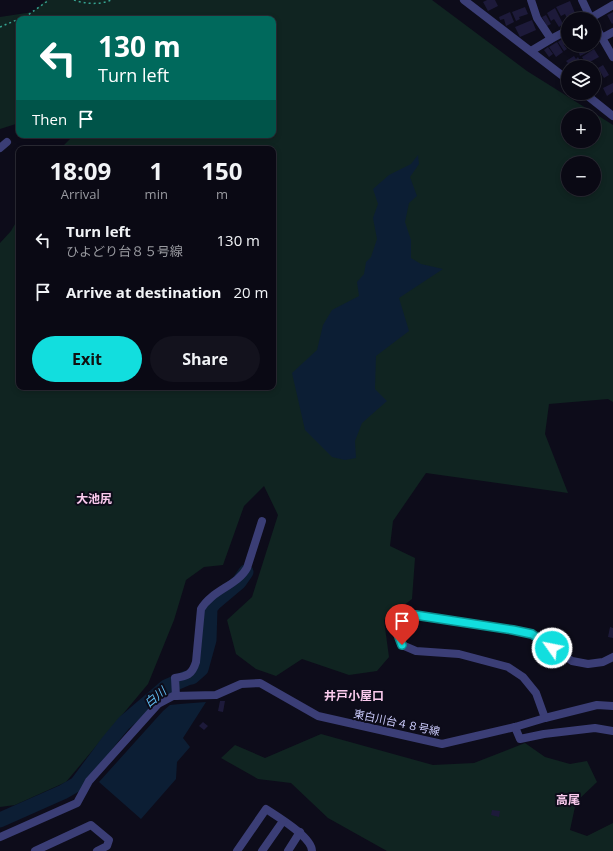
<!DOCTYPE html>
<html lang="en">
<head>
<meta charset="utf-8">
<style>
  :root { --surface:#0a0914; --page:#13121d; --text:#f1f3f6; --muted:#999aa0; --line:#2a2a34; --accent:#12dede }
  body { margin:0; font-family:"Open Sans","Noto Sans JP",sans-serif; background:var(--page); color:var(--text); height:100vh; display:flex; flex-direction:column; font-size:15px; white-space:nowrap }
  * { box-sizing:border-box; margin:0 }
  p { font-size:13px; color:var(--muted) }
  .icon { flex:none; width:22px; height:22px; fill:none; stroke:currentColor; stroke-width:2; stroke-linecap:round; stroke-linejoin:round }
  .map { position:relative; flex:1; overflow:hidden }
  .details { position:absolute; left:16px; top:146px; width:260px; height:244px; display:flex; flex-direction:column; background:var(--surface); border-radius:8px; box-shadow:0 2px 6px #0003,0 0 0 1px var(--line) }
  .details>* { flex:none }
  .guide { position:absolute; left:16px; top:16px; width:260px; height:122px; border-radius:8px; box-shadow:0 2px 6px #0003,0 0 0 1px var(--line); background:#00695c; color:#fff; overflow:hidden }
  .buttons { position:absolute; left:561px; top:12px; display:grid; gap:8px }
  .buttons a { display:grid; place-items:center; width:40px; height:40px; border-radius:50%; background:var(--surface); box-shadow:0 2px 6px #0003,0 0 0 1px var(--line); font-size:20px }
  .pin { position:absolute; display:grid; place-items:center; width:34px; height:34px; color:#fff; margin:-41px -17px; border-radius:50% 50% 50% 0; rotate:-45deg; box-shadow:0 0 4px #0007 }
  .pin .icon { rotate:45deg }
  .me { position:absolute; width:44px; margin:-22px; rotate:303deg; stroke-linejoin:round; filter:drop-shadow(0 0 3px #0008) }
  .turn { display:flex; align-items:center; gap:14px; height:84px; padding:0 16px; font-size:18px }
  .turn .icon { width:52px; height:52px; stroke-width:2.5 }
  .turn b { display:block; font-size:28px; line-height:34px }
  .then { display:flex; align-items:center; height:38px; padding:0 16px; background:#0003; gap:8px; font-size:15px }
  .eta { display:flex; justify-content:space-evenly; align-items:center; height:68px; text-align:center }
  .eta b { font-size:24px; font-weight:700; line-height:28px }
  .action { display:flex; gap:8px; margin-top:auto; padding:8px 16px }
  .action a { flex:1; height:46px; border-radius:24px; background:var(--accent); color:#111; font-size:16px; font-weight:700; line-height:46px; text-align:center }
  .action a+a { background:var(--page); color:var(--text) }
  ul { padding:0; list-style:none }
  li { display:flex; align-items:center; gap:12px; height:52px; padding:0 16px }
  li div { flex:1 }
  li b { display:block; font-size:15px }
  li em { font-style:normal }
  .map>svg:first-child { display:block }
</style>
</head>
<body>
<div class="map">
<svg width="613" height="851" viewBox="0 0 613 851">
  <rect width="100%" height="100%" fill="#0d0c1a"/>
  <!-- green -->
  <g fill="#102421" fill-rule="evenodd">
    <path d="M46,0H432L527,71L613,125V402L608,399L549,404L545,434L568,493L426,473L393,521L390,546L415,558L412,599L384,620L389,657L377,671L349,675L302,659L276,676L256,669L236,654L227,620L252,597L278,515L264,486L244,506L223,565L204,567L186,580L174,620L148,684L66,782L15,805L0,807V243L11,231L19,217V387H273V149H60L74,135H273V19H19V123L0,129V17L33,12ZM568,115H594V141H568ZM568,163H594V189H568Z"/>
    <polygon points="321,734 433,765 474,763 525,743 545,757 570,764 587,761 597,782 576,802 570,830 587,836 613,823 613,851 387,851 328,818 291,783 258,779 221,758 235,745 265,758"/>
  </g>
  <!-- water -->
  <g fill="#0c1e34">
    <polygon points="418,155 419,164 410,177 417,196 409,203 405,222 411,240 411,258 421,264 443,269 399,298 409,331 376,356 375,389 387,401 362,423 355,441 356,458 345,460 332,457 305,430 292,373 317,350 323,325 332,310 359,296 357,282 364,274 366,262 371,257 377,239 373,218 378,204 373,189 389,175 411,164"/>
    <polygon points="206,702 183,738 190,747 177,762 176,779 141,819 99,782 163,711 170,705 180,704"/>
  </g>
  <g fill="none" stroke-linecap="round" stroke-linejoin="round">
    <!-- river -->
    <polyline stroke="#0c1e34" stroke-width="15" points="0,820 63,792 77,784 109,741 124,723 166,687 187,678 192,677 201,669 209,640 210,608 214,603 239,582 246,572"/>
  </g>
  <!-- building -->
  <g fill="#1d1a3a">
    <polygon points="487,0 495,0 498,6 488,11 483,2"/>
    <polygon points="570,1 575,13 567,18 565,14 561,16 556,7"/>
    <polygon points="525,7 528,14 519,17 520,19 516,21 512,12"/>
    <polygon points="555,8 563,24 559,27 554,19 551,21 547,13"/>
    <polygon points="510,12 514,22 506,26 504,19 500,20 499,17"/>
    <polygon points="613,12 613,23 612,24 607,15"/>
    <polygon points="546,15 551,24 547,26 542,17"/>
    <polygon points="532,20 536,30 520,37 515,27"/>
    <polygon points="562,39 566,44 564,45 567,49 564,51 558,42"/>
    <polygon points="557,42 563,52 556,57 549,47"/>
    <polygon points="548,47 553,54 549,57 544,50"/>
    <polygon points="588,48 590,51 580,56 579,53"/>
    <polygon points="594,49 599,57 586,64 582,57"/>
    <polygon points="574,56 576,59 578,57 582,64 576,67 567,67 566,65 568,63 566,61"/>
    <polygon points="603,65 609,75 604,78 598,68"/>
    <polygon points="596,68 601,76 594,81 594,70"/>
    <polygon points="613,83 613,92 607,96 603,88"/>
    <polygon points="610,627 613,628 613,638 608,637"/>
    <polygon points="220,701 225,701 223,712 218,711"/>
    <polygon points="203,722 208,726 204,730 199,726"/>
    <polygon points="492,810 500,811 499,817 491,815"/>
  </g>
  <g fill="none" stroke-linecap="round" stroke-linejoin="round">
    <!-- path -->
    <g stroke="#36a391" stroke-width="1.5" stroke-dasharray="2 3" stroke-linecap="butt">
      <path d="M74,0C85,4 100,5 111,0"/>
      <polyline points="20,19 28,15 49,0"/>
      <polyline points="0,27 19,19"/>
    </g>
    <!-- minor -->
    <g stroke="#3b3e76" stroke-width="8">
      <polyline points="464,0 568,80"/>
      <polyline points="531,0 537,18 551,39"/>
      <polyline points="582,0 591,19"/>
      <polyline points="589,19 613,5"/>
      <polyline points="594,24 613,57"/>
      <polyline points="602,38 613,32"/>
      <polyline points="531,51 551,39 568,30"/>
      <polyline points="584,93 613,116"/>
      <polyline points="0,148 7,142"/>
      <path d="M176,696L175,678C187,676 192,675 196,662L201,609C212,590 237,586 247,568L262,521"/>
      <polyline points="545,718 536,693 523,677 508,667 459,654 416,651 402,645 398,634 403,621 415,615 513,630 532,634 572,661 588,664 603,662 613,657"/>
      <polyline points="515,727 520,739 544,734 595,728 613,731"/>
      <polyline points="0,837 77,803 89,781 158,704 173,696 216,695 241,684 260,683 318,716 442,744 515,727 545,718 597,705 613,706"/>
      <polyline points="35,851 91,825 109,840 107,846 97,851"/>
      <path d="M237,851L266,809C278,817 312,837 312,851"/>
      <polyline points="262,851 283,821"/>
      <polyline points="288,851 300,832"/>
    </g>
  </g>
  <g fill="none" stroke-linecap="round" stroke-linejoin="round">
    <!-- route casing -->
    <g stroke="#0c9090" stroke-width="10">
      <polyline id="route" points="402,645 398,634 403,621 415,615 513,630 532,634 552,648"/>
    </g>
    <!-- route -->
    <use href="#route" stroke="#12dede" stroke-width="7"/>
  </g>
  <g text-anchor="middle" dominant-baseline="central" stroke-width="4" stroke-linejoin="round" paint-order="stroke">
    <!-- street labels -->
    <g font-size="11" fill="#cacafb" stroke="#0d0c1a">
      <text transform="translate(397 722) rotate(12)">東白川台４８号線</text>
    </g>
    <!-- neighbourhood labels -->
    <g font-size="12" font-weight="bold" fill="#fbcbee" stroke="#0d0c1a">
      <text x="94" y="498">大池尻</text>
      <text x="354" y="695">井戸小屋口</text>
      <text x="568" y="799">高尾</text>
    </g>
    <!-- water labels -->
    <g font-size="12" font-style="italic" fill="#60bdf2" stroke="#0d0c1a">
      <text transform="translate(155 697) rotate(-39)">白川</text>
    </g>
  </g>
</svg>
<div class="buttons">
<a><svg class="icon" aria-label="sound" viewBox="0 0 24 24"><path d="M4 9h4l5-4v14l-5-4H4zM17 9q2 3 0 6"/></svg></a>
<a><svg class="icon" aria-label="layers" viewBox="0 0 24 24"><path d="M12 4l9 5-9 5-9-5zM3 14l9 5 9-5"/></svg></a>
<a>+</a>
<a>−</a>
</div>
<div class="pin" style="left:402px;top:645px;background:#d93025"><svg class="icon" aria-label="arrive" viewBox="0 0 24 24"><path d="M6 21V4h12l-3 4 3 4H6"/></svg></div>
<svg class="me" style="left:552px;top:648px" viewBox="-20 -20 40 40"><circle r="17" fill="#12dede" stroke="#fff" stroke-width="3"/><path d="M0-11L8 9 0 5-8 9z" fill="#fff"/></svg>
<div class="guide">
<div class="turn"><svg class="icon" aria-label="left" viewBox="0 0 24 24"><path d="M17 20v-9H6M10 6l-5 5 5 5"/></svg><div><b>130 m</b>Turn left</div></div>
<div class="then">Then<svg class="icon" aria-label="arrive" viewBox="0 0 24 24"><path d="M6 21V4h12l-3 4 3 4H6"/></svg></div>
</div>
<section class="details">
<div class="eta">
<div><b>18:09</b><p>Arrival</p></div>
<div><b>1</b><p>min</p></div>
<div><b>150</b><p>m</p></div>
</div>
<ul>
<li><svg class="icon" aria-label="left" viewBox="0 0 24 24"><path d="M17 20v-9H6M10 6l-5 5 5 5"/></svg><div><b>Turn left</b><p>ひよどり台８５号線</p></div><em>130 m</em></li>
<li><svg class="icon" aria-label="arrive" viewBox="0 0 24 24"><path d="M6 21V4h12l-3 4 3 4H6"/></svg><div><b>Arrive at destination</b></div><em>20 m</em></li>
</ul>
<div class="action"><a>Exit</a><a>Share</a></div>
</section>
</div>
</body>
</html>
